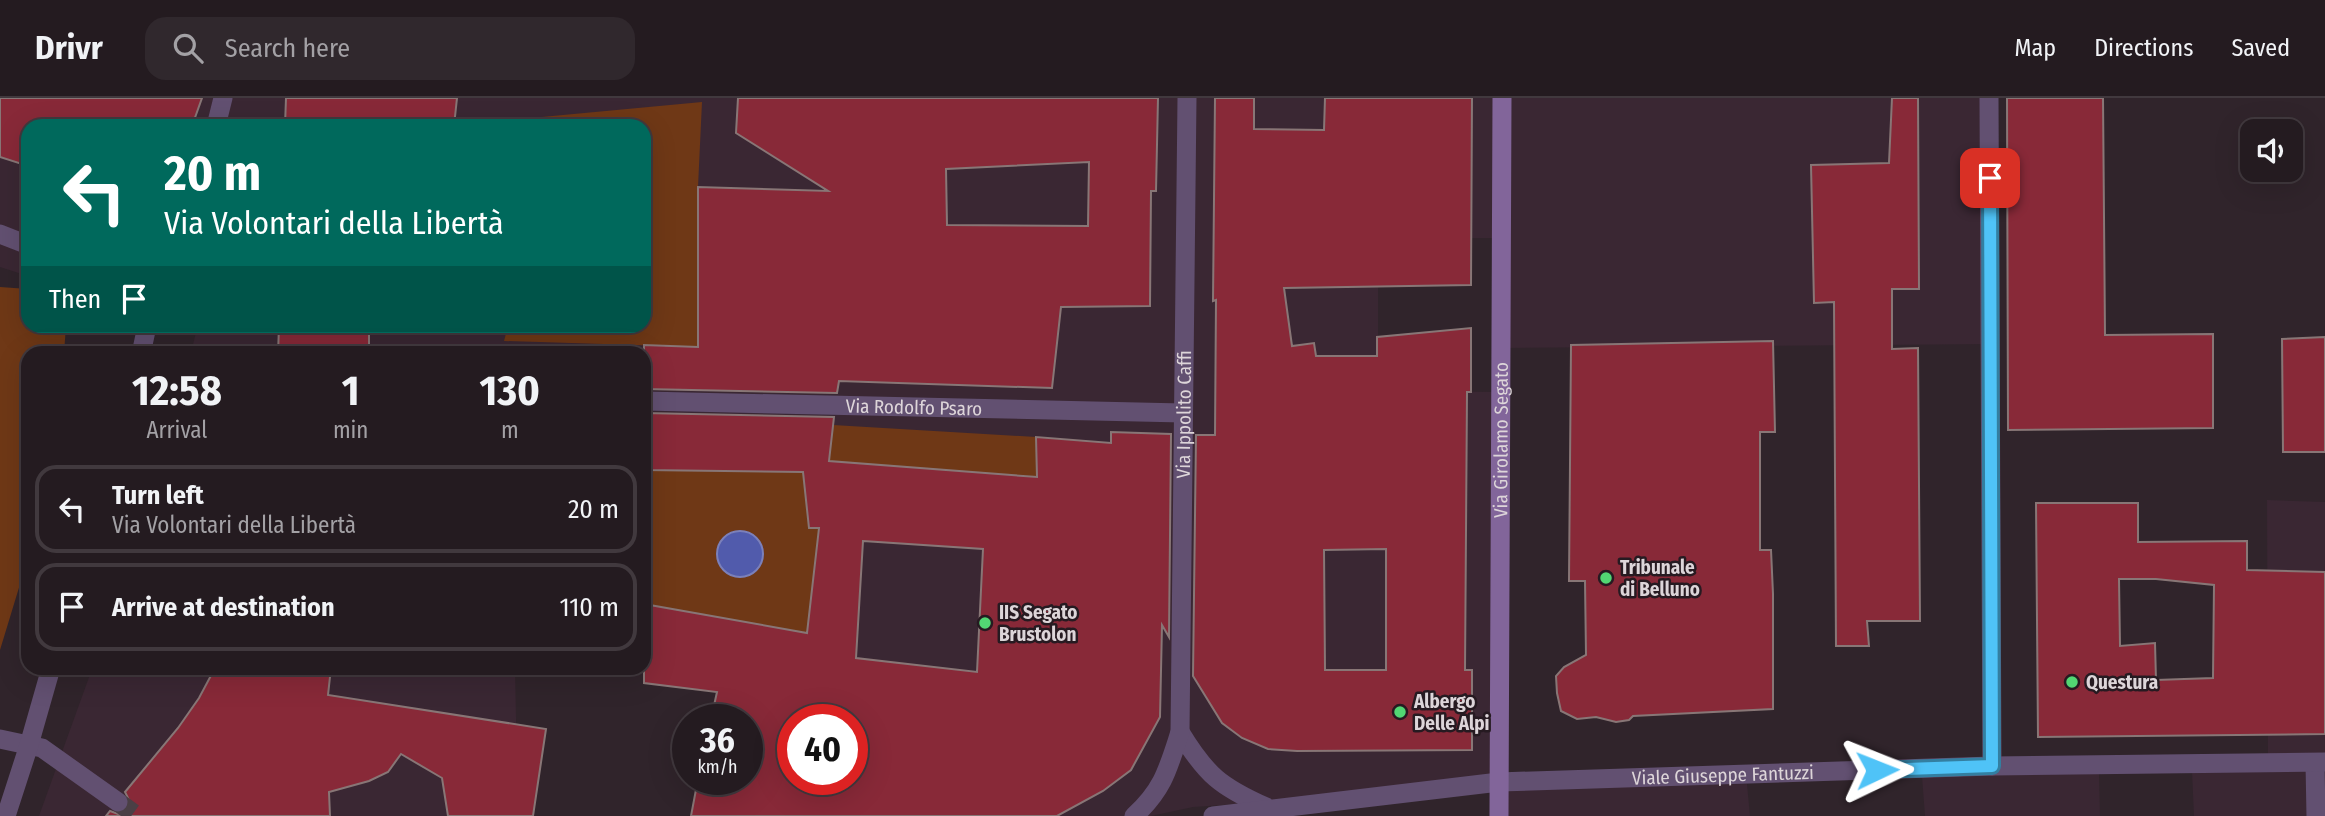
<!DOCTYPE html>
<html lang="en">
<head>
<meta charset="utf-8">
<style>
  :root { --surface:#241b20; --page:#30282d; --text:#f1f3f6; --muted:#a3a1a5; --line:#41393e }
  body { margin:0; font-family:"Fira Sans Condensed",sans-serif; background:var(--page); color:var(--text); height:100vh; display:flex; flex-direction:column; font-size:26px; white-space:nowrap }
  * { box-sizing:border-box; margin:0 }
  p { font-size:23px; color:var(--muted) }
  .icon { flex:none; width:38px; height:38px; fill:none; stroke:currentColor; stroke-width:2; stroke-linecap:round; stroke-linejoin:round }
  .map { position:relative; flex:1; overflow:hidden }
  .panel { position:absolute; left:21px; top:248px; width:630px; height:329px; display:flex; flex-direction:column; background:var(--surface); border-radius:21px; box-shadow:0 7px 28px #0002,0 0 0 2px var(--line) }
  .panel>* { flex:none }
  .top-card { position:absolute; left:21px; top:21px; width:630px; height:214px; border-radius:21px; box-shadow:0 7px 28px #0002,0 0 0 2px var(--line); background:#00695c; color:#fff; overflow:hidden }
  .fabs { position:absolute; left:2240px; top:21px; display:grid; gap:14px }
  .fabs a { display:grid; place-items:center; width:63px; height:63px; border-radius:14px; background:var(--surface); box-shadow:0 7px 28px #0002,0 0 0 2px var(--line); font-size:35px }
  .speed { position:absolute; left:672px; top:606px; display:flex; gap:14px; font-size:35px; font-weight:700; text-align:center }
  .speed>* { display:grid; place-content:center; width:91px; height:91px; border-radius:50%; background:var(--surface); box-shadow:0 7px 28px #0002,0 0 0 2px var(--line); line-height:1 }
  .speed small { font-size:18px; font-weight:400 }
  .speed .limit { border:10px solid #d22; background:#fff; color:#111 }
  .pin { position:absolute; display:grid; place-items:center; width:60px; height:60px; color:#fff; margin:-30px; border-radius:14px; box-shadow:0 4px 10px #0006 }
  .me { position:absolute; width:77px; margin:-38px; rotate:88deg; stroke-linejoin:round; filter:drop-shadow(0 0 5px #0008) }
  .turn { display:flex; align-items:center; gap:24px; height:147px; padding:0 28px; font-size:32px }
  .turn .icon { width:91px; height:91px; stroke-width:2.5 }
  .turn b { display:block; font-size:49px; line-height:60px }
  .then { display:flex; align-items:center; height:66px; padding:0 28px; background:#0003; gap:14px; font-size:26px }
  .eta { display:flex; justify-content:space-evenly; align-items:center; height:119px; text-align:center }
  .eta b { font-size:42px; font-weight:700; line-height:49px }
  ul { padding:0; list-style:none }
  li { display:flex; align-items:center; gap:21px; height:88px; margin:0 14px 10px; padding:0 14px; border:4px solid var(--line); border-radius:21px }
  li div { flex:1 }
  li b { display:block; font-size:26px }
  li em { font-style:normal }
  header { display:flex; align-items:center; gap:42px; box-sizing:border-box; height:98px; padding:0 35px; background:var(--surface); border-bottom:2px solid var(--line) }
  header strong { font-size:33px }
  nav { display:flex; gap:38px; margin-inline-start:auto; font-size:24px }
  .search { width:490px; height:63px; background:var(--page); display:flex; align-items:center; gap:18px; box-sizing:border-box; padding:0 24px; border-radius:21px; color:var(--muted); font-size:26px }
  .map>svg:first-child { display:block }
</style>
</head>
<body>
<header>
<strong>Drivr</strong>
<div class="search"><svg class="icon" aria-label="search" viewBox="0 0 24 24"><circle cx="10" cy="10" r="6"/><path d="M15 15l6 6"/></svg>Search here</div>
<nav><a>Map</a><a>Directions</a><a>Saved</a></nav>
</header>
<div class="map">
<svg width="2325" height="718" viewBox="0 0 2325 718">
  <rect width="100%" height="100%" fill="#30242b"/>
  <!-- built -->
  <g fill="#3a2733" fill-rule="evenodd">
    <path d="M0,0H1995L1996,246L1503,250L1505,140H1378V293L1504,294L1506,689L1747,686L1750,718H1507L1506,689L1193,709L1151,718H767L815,389L644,372V256L191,255L197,230L190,228H644V28H28V178L0,169ZM793,621H852V681H793Z"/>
    <polygon points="2267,402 2325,404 2325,718 2194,718 2192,673 2268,674"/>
    <polygon points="92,571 515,571 518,718 39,718"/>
    <polygon points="2099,675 2100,718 1925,718 1922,678"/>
  </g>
  <!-- green -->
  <g fill="#6f3816">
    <polygon points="702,4 698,89 698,249 504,243 508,228 644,228 644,28 454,28 455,22 531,20"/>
    <polygon points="0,189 28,191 28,228 66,228 64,255 28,256 28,460 0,552"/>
    <polygon points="833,327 1036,339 1037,379 829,363"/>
    <polygon points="644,372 803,374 804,388 816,389 819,426 808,535 644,506"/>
  </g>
  <!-- water -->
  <circle fill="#515bac" stroke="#7b80ba" stroke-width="2" cx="740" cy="456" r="23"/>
  <!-- building -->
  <g fill="#882938" stroke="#887676" stroke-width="2" fill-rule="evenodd">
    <polygon points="0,0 202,0 192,28 28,28 28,68 0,59"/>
    <polygon points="286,0 457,0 454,28 285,28"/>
    <path d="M738,0H1158L1156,93H1151L1150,208L1061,209L1052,290L839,283L837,295L644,291V247L698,249V89L828,93L736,35ZM1089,64L1088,128L947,127L946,71Z"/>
    <path d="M1215,0H1254V31L1324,32L1325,0H1472L1471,187L1284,190L1292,248L1314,245L1316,258H1377V239L1471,230V294H1467L1465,572H1472V652L1297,653L1268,651L1242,640L1222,625L1193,578L1196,337H1215L1216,202L1213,203ZM1386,451V572H1325L1324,452Z"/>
    <polygon points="1892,0 1918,0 1919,191 1892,191 1892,251 1918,250 1920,523 1867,523 1869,548 1836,548 1834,204 1814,205 1811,67 1889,65"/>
    <polygon points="2007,0 2103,0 2105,237 2213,236 2213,330 2008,332"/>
    <polygon points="279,228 369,228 369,256 278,256"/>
    <polygon points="2325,239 2325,354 2283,354 2282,241"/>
    <polygon points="1773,243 1775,334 1760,334 1760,452 1771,452 1773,496 1773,611 1633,618 1629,622 1616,624 1596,619 1577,621 1561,613 1557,595 1556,578 1564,569 1586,557 1585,483 1569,483 1571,247"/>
    <path d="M644,315L834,319L829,363L1037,379L1036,339L1111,345V334L1171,336L1169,539L1162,527L1160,619L1131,672L1103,693L1057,718H691L698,681H747V621H711L717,594L644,585V506L807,535L819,430H809L803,374L644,372ZM863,443L983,451L977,574L856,560ZM793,621H852V681H793Z"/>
    <path d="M2036,405H2138V444L2247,443V472L2325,474V636L2038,639ZM2119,481H2156L2214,487L2213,580L2156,582L2155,545L2120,548Z"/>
    <polygon points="215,570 331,570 328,597 546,631 533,718 448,718 442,680 401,656 388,674 369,683 329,694 330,718 106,718 110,713 118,716 128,712 130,704 125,694 178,630 199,600"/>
  </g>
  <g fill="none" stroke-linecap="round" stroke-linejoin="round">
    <!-- pedestrian-tunnel -->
    <polyline stroke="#4a3f45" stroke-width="19" stroke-dasharray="19 10" stroke-linecap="butt" points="118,704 137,718"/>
    <!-- pedestrian -->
    <g stroke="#625071" stroke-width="19">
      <polyline points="141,256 147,228"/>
      <path id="s1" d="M644,303L1183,315"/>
      <polyline points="0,641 42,650 118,704"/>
      <polyline points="6,718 29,647 51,570"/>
    </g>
    <!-- minor -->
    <g stroke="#625071" stroke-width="19">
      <polyline points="1989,0 1992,668"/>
      <polyline points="216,28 223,0"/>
      <polyline points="0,136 28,147"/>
      <path d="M1180,634C1206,677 1221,689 1266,709"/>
      <polyline points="2315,665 2316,718"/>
      <path id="s2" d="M1134,718C1163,692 1168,671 1180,634L1187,0"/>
      <polyline points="1213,718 1499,684"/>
    </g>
    <!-- tertiary -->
    <path stroke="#625071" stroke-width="19" id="s3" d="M1499,684L1992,668L2325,664"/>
    <!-- secondary -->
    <path stroke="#82659a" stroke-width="19" id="s4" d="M1499,718L1502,0"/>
  </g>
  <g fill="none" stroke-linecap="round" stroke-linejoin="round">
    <!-- route casing -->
    <g stroke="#337fa1" stroke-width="18">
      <polyline id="route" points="1877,672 1992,668 1990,80"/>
    </g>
    <!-- route -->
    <use href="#route" stroke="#4fc3f7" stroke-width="12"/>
  </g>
  <!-- markers -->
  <g fill="#52d673" stroke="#261a21" stroke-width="2.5">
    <circle cx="1606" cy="480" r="7"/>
    <circle cx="985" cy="525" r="7"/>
    <circle cx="2072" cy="584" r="7"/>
    <circle cx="1400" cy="614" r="7"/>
  </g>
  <g text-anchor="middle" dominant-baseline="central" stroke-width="5" stroke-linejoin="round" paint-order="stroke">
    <!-- street labels -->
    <g font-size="19" fill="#ddd5d9" stroke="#261a21">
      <text stroke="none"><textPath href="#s1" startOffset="270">Via Rodolfo Psaro</textPath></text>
      <text stroke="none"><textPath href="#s2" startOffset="415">Via Ippolito Caffi</textPath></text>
      <text stroke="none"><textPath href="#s4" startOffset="376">Via Girolamo Segato</textPath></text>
      <text stroke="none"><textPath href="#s3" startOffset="224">Viale Giuseppe Fantuzzi</textPath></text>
    </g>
    <!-- poi labels -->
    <g font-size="19" font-weight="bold" fill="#ddd5d9" stroke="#261a21" text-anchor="start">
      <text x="1620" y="469">Tribunale<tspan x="1620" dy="22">di Belluno</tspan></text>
      <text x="999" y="514">IIS Segato<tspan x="999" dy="22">Brustolon</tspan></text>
      <text x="2086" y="584">Questura</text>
      <text x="1414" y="603">Albergo<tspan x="1414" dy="22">Delle Alpi</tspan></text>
    </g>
  </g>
</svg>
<div class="fabs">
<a><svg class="icon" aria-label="sound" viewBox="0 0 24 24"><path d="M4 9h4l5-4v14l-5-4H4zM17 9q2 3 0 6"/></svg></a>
</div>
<div class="speed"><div>36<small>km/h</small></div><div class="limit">40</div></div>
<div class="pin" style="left:1990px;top:80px;background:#d93025"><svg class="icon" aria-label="arrive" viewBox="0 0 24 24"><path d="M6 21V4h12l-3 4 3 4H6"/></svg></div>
<svg class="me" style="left:1877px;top:672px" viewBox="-20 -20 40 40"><path d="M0-17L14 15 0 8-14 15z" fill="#4fc3f7" stroke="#fff" stroke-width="4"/></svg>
<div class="top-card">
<div class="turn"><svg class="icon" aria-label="left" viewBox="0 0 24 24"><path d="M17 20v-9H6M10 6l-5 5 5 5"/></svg><div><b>20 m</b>Via Volontari della Libertà</div></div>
<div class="then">Then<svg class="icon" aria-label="arrive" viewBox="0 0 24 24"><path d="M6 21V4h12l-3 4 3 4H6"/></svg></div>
</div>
<section class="panel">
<div class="eta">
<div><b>12:58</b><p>Arrival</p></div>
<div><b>1</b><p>min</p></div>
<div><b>130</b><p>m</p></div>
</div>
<ul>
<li><svg class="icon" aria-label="left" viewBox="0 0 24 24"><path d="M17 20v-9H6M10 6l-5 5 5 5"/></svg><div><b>Turn left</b><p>Via Volontari della Libertà</p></div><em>20 m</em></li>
<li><svg class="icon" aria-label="arrive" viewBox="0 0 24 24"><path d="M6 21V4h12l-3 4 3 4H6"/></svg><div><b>Arrive at destination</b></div><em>110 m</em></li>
</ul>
</section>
</div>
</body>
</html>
